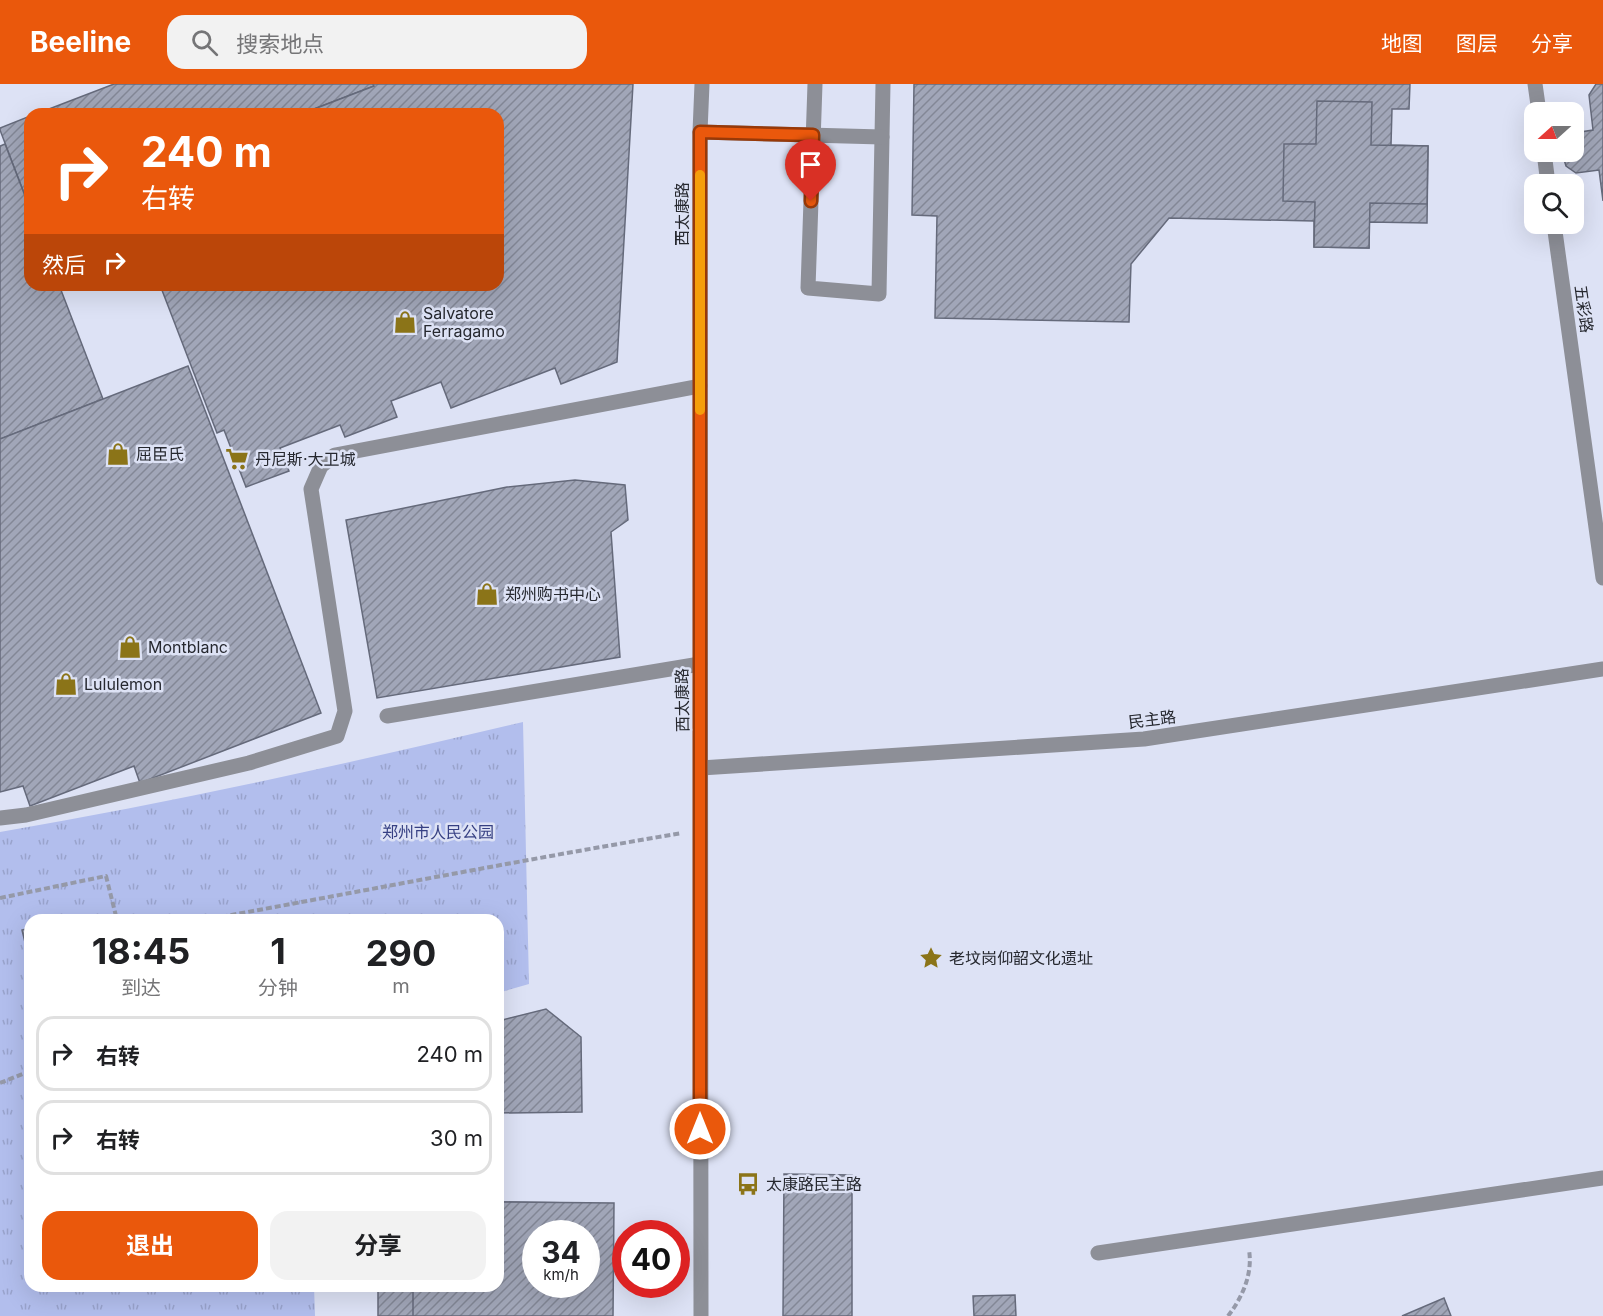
<!DOCTYPE html>
<html lang="zh">
<head>
<meta charset="utf-8">
<style>
  :root { --surface:#fff; --page:#f2f2f2; --text:#202124; --muted:#757577; --line:#e0e0e0; --accent:#ea580c }
  body { margin:0; font-family:Inter,"Noto Sans SC",sans-serif; background:var(--page); color:var(--text); height:100vh; display:flex; flex-direction:column; font-size:22px; white-space:nowrap }
  * { box-sizing:border-box; margin:0 }
  p { font-size:20px; color:var(--muted) }
  .icon { flex:none; width:33px; height:33px; fill:none; stroke:currentColor; stroke-width:2; stroke-linecap:round; stroke-linejoin:round }
  .map { position:relative; flex:1; overflow:hidden }
  .drawer { position:absolute; left:24px; top:830px; width:480px; height:378px; display:flex; flex-direction:column; background:var(--surface); border-radius:18px; box-shadow:0 6px 24px #0002 }
  .drawer>* { flex:none }
  .hud { position:absolute; left:24px; top:24px; width:480px; height:183px; border-radius:18px; box-shadow:0 6px 24px #0002; background:#ea580c; color:#fff; overflow:hidden }
  .needle { width:39px; rotate:249deg }
  .fabs { position:absolute; left:1524px; top:18px; display:grid; gap:12px }
  .fabs a { display:grid; place-items:center; width:60px; height:60px; border-radius:12px; background:var(--surface); box-shadow:0 6px 24px #0002; font-size:30px }
  .speed { position:absolute; left:522px; top:1136px; display:flex; gap:12px; font-size:30px; font-weight:700; text-align:center }
  .speed>* { display:grid; place-content:center; width:78px; height:78px; border-radius:50%; background:var(--surface); box-shadow:0 6px 24px #0002; line-height:1 }
  .speed small { font-size:15px; font-weight:400 }
  .speed .limit { border:9px solid #d22; background:#fff; color:#111 }
  .pin { position:absolute; display:grid; place-items:center; width:51px; height:51px; color:#fff; margin:-62px -26px; border-radius:50% 50% 50% 0; rotate:-45deg; box-shadow:0 0 6px #0007 }
  .pin .icon { rotate:45deg }
  .me { position:absolute; width:66px; margin:-33px; rotate:0deg; stroke-linejoin:round; filter:drop-shadow(0 0 4px #0008) }
  .turn { display:flex; align-items:center; gap:21px; height:126px; padding:0 18px; font-size:27px }
  .turn .icon { width:78px; height:78px; stroke-width:2.5 }
  .turn b { display:block; font-size:42px; line-height:51px }
  .then { display:flex; align-items:center; height:57px; padding:0 18px; background:#0003; gap:12px; font-size:22px }
  .eta { display:flex; justify-content:space-evenly; align-items:center; height:102px; text-align:center }
  .eta b { font-size:36px; font-weight:700; line-height:42px }
  .primary-button { display:flex; gap:12px; margin-top:auto; padding:12px 18px }
  .primary-button a { flex:1; height:69px; border-radius:18px; background:var(--accent); color:#fff; font-size:24px; font-weight:700; line-height:69px; text-align:center }
  .primary-button a+a { background:var(--page); color:var(--text) }
  ul { padding:0; list-style:none }
  li { display:flex; align-items:center; gap:18px; height:75px; margin:0 12px 9px; padding:0 6px; border:3px solid var(--line); border-radius:18px }
  li div { flex:1 }
  li b { display:block; font-size:22px }
  li em { font-style:normal }
  header { display:flex; align-items:center; gap:36px; box-sizing:border-box; height:84px; padding:0 30px; background:var(--accent); color:#fff }
  header strong { font-size:28px }
  nav { display:flex; gap:33px; margin-inline-start:auto; font-size:21px }
  .search { width:420px; height:54px; background:var(--page); display:flex; align-items:center; gap:15px; box-sizing:border-box; padding:0 21px; border-radius:18px; color:var(--muted); font-size:22px }
  .map>svg:first-child { display:block }
</style>
</head>
<body>
<header>
<strong>Beeline</strong>
<div class="search"><svg class="icon" aria-label="search" viewBox="0 0 24 24"><circle cx="10" cy="10" r="6"/><path d="M15 15l6 6"/></svg>搜索地点</div>
<nav><a>地图</a><a>图层</a><a>分享</a></nav>
</header>
<div class="map">
<svg width="1603" height="1232" viewBox="0 0 1603 1232">
  <defs>
    <pattern id="park-tufts" width="24" height="20" patternUnits="userSpaceOnUse" patternTransform="scale(1.5)"><rect width="24" height="20" fill="#b2beed"/><path d="M3 7l-1-3M5 7V3M7 7l1-3M15 17l-1-3M17 17v-4M19 17l1-3" fill="none" stroke="#99a3cc"/></pattern>
    <pattern id="building-hatch" width="6" height="6" patternUnits="userSpaceOnUse" patternTransform="scale(1.5)"><rect width="6" height="6" fill="#a1a6b8"/><path d="M-1 1l2-2M0 6l6-6M5 7l2-2" fill="none" stroke="#838796"/></pattern>
  </defs>
  <rect width="100%" height="100%" fill="#dde2f5"/>
  <!-- park -->
  <path fill="url(#park-tufts)" d="M523,638L529,900L498,909V836H30V1202H314L315,1232H0V748C176,718 350,679 523,638Z"/>
  <!-- building -->
  <g fill="url(#building-hatch)" stroke="#656a7b" stroke-width="1.5" fill-rule="evenodd">
    <polygon points="114,0 373,0 374,2 301,30 36,30"/>
    <polygon points="373,0 633,0 617,278 561,300 555,284 451,324 441,298 391,317 397,333 345,353 340,341 280,364 289,387 246,403 224,346 217,349 160,201 498,201 498,30 301,30 374,2"/>
    <polygon points="914,0 1410,0 1409,25 1392,25 1391,61 1428,62 1427,139 1369,138 1369,164 1314,163 1314,137 1169,134 1131,180 1129,238 935,234 937,132 912,131"/>
    <polygon points="1596,0 1603,0 1603,117 1599,86 1576,89 1566,82 1562,69 1574,68 1574,49 1593,46 1589,11"/>
    <polygon points="1317,17 1372,18 1371,61 1428,62 1427,120 1370,119 1369,164 1314,163 1315,118 1283,117 1284,60 1316,60"/>
    <polygon points="30,32 30,125 0,46 0,44"/>
    <polygon points="5,60 30,125 30,201 59,201 103,315 0,355 0,62"/>
    <polygon points="188,282 321,629 140,699 134,682 30,722 23,702 0,708 0,355"/>
    <polygon points="575,396 625,401 628,436 611,448 620,573 377,614 346,436 507,403"/>
    <polygon points="30,844 30,879 22,846"/>
    <polygon points="546,925 581,953 582,1028 498,1029 498,937"/>
    <polygon points="784,1090 852,1091 852,1232 783,1232"/>
    <polygon points="498,1118 578,1119 578,1149 536,1149 536,1200 578,1200 577,1232 378,1232 378,1202 498,1202"/>
    <path d="M498,1118L614,1119L613,1232H413V1202H498ZM536,1149H586V1200H536Z"/>
    <polygon points="1015,1211 1016,1232 974,1232 973,1212"/>
    <polygon points="1444,1214 1451,1232 1402,1232"/>
  </g>
  <g fill="none" stroke-linecap="round" stroke-linejoin="round">
    <!-- path -->
    <g stroke="#9599a8" stroke-width="4" stroke-dasharray="6 3" stroke-linecap="butt">
      <polyline points="0,814 106,792 117,836"/>
      <path d="M204,836C363,807 522,776 682,749"/>
      <polyline points="0,999 30,987"/>
      <path d="M1228,1232C1242,1214 1253,1190 1249,1166"/>
    </g>
    <!-- minor -->
    <g stroke="#8d8f97" stroke-width="15">
      <polyline points="815,0 808,204 879,210 883,0"/>
      <polyline points="1535,0 1539,28"/>
      <polyline points="700,48 882,53"/>
      <polyline points="1544,68 1548,100"/>
      <polyline points="1554,140 1603,494"/>
      <polyline points="387,632 700,580"/>
      <polyline points="701,684 1144,655 1603,585"/>
      <polyline points="0,734 26,731 249,679 337,652 345,627 311,405 321,382 335,371 700,302"/>
      <polyline points="1098,1169 1603,1094"/>
      <polyline points="701,1232 700,48 702,0"/>
    </g>
  </g>
  <g fill="none" stroke-linecap="round" stroke-linejoin="round">
    <!-- route casing -->
    <g stroke="#983908" stroke-width="15">
      <polyline id="route" points="700,1045 700,48 813,51 811,117"/>
    </g>
    <!-- route -->
    <use href="#route" stroke="#ea580c" stroke-width="10"/>
    <!-- slow -->
    <polyline stroke="#f59e0b" stroke-width="10" points="700,91 700,326"/>
  </g>
  <!-- icons -->
  <defs>
    <g id="shop-bare" transform="scale(1.8)"><path d="M-5-2.5h2.3a2.7 3.5 0 0 1 5.4 0H5L5.5 6h-11ZM-1.5-2.5h3a1.5 2.3 0 0 0-3 0Z" fill="#8b7418" stroke="#dde2f5" stroke-width="2.5" paint-order="stroke"/></g>
    <g id="supermarket-bare" transform="scale(1.8)"><path d="M-6-5.5h2.5l.6 2H6L4.5 2H-2.5L-4.4-4H-6ZM-1.5 3.2a1.3 1.3 0 1 0 .1 0ZM3 3.2a1.3 1.3 0 1 0 .1 0Z" fill="#8b7418" stroke="#dde2f5" stroke-width="2.5" paint-order="stroke"/></g>
    <g id="sight-bare" transform="scale(1.8)"><path d="M0-6L1.8-2.2L6-1.7L2.9 1.2L3.7 5.4L0 3.3L-3.7 5.4L-2.9 1.2L-6-1.7L-1.8-2.2Z" fill="#8b7418" stroke="#dde2f5" stroke-width="2.5" paint-order="stroke"/></g>
    <g id="bus-bare" transform="scale(1.8)"><path d="M-5-6H5V4H4V6H2V4H-2V6H-4V4H-5ZM-3.5-4V0h7V-4ZM-3.5 1.2v1.5H-2V1.2ZM2 1.2v1.5H3.5V1.2Z" fill="#8b7418" stroke="#dde2f5" stroke-width="2.5" paint-order="stroke"/></g>
  </defs>
  <g fill-rule="evenodd">
    <use href="#shop-bare" x="405" y="238"/>
    <use href="#shop-bare" x="118" y="370"/>
    <use href="#supermarket-bare" x="237" y="375"/>
    <use href="#shop-bare" x="487" y="510"/>
    <use href="#shop-bare" x="130" y="563"/>
    <use href="#shop-bare" x="66" y="600"/>
    <use href="#sight-bare" x="931" y="874"/>
    <use href="#bus-bare" x="748" y="1100"/>
  </g>
  <g text-anchor="middle" dominant-baseline="central" stroke-width="5" stroke-linejoin="round" paint-order="stroke">
    <!-- street labels -->
    <g font-size="16" fill="#26282f" stroke="#dde2f5">
      <text transform="translate(682 130) rotate(-90)">西太康路</text>
      <text transform="translate(1584 225) rotate(82)">五彩路</text>
      <text transform="translate(682 616) rotate(-91)">西太康路</text>
      <text transform="translate(1152 635) rotate(-7)">民主路</text>
    </g>
    <!-- poi labels -->
    <g font-size="16" fill="#26282f" stroke="#dde2f5" text-anchor="start">
      <text x="423" y="229">Salvatore<tspan x="423" dy="18">Ferragamo</tspan></text>
      <text x="136" y="370">屈臣氏</text>
      <text x="255" y="375">丹尼斯·大卫城</text>
      <text x="505" y="510">郑州购书中心</text>
      <text x="148" y="563">Montblanc</text>
      <text x="84" y="600">Lululemon</text>
      <text x="949" y="874">老坟岗仰韶文化遗址</text>
      <text x="766" y="1100">太康路民主路</text>
    </g>
    <!-- park labels -->
    <g font-size="16" fill="#364083" stroke="#dde2f5">
      <text x="438" y="748">郑州市人民公园</text>
    </g>
  </g>
</svg>
<div class="fabs">
<a><svg class="needle" viewBox="-14 -14 28 28"><path d="M0-13l5 13h-10z" fill="#e53935"/><path d="M0 13l5-13h-10z" fill="#757577"/></svg></a>
<a><svg class="icon" aria-label="search" viewBox="0 0 24 24"><circle cx="10" cy="10" r="6"/><path d="M15 15l6 6"/></svg></a>
</div>
<div class="speed"><div>34<small>km/h</small></div><div class="limit">40</div></div>
<div class="pin" style="left:811px;top:117px;background:#d93025"><svg class="icon" aria-label="arrive" viewBox="0 0 24 24"><path d="M6 21V4h12l-3 4 3 4H6"/></svg></div>
<svg class="me" style="left:700px;top:1045px" viewBox="-20 -20 40 40"><circle r="17" fill="#ea580c" stroke="#fff" stroke-width="3"/><path d="M0-11L8 9 0 5-8 9z" fill="#fff"/></svg>
<div class="hud">
<div class="turn"><svg class="icon" aria-label="right" viewBox="0 0 24 24"><path d="M7 20v-9h11M14 6l5 5-5 5"/></svg><div><b>240 m</b>右转</div></div>
<div class="then">然后<svg class="icon" aria-label="right" viewBox="0 0 24 24"><path d="M7 20v-9h11M14 6l5 5-5 5"/></svg></div>
</div>
<section class="drawer">
<div class="eta">
<div><b>18:45</b><p>到达</p></div>
<div><b>1</b><p>分钟</p></div>
<div><b>290</b><p>m</p></div>
</div>
<ul>
<li><svg class="icon" aria-label="right" viewBox="0 0 24 24"><path d="M7 20v-9h11M14 6l5 5-5 5"/></svg><div><b>右转</b></div><em>240 m</em></li>
<li><svg class="icon" aria-label="right" viewBox="0 0 24 24"><path d="M7 20v-9h11M14 6l5 5-5 5"/></svg><div><b>右转</b></div><em>30 m</em></li>
</ul>
<div class="primary-button"><a>退出</a><a>分享</a></div>
</section>
</div>
</body>
</html>
